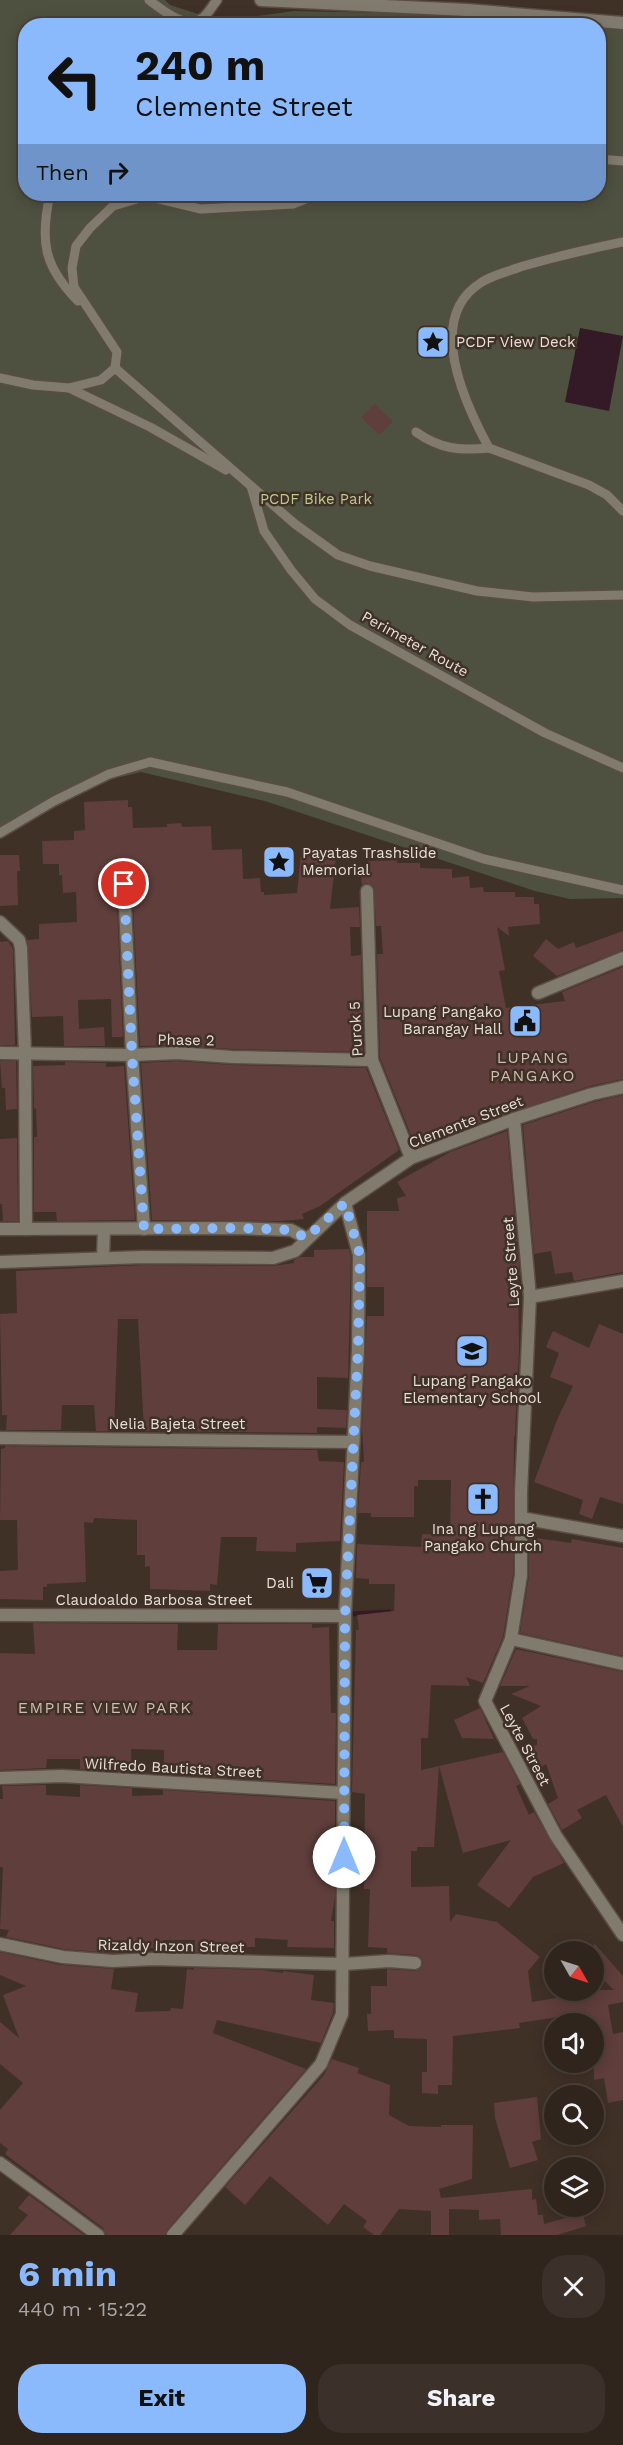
<!DOCTYPE html>
<html lang="en">
<head>
<meta charset="utf-8">
<style>
  :root { --surface:#30251d; --page:#3c312a; --text:#f1f3f6; --muted:#a8a5a4; --line:#4b423b; --accent:#8abafc }
  body { margin:0; font-family:"Work Sans",sans-serif; background:var(--page); color:var(--text); height:100vh; display:flex; flex-direction:column; font-size:22px; white-space:nowrap }
  * { box-sizing:border-box; margin:0 }
  p { font-size:20px; color:var(--muted) }
  .icon { flex:none; width:33px; height:33px; fill:none; stroke:currentColor; stroke-width:2; stroke-linecap:round; stroke-linejoin:round }
  .map { position:relative; height:2235px; overflow:hidden }
  .sheet { display:flex; flex-direction:column; background:var(--surface); flex:1 }
  .sheet>* { flex:none }
  .guide { position:absolute; left:18px; top:18px; width:588px; height:183px; border-radius:24px; box-shadow:0 3px 15px #0003,0 0 0 2px var(--line); background:#8abafc; color:#111; overflow:hidden }
  .needle { width:39px; rotate:129deg }
  .fabs { position:absolute; left:544px; top:1941px; display:grid; gap:12px }
  .fabs a { display:grid; place-items:center; width:60px; height:60px; border-radius:50%; background:var(--surface); box-shadow:0 3px 15px #0003,0 0 0 2px var(--line); font-size:30px }
  .pin { position:absolute; display:grid; place-items:center; width:51px; height:51px; color:#fff; margin:-26px; border:3px solid #fff; border-radius:50%; box-shadow:0 2px 6px #0007 }
  .me { position:absolute; width:66px; margin:-33px; rotate:0deg; stroke-linejoin:round; filter:drop-shadow(0 0 4px #0008) }
  .turn { display:flex; align-items:center; gap:21px; height:126px; padding:0 18px; font-size:27px }
  .turn .icon { width:78px; height:78px; stroke-width:2.5 }
  .turn b { display:block; font-size:42px; line-height:51px }
  .then { display:flex; align-items:center; height:57px; padding:0 18px; background:#0003; gap:12px; font-size:22px }
  .round { display:grid; place-items:center; flex:none; width:63px; height:63px; border-radius:24px; background:var(--page) }
  .head { display:flex; align-items:center; justify-content:space-between; height:102px; padding:0 18px }
  h1 { font-size:36px; font-weight:700; line-height:45px; color:var(--accent) }
  .cta { display:flex; gap:12px; margin-top:auto; padding:12px 18px }
  .cta a { flex:1; height:69px; border-radius:24px; background:var(--accent); color:#111; font-size:24px; font-weight:700; line-height:69px; text-align:center }
  .cta a+a { background:var(--page); color:var(--text) }
  .map>svg:first-child { display:block }
</style>
</head>
<body>
<div class="map">
<svg width="623" height="2235" viewBox="0 0 623 2235">
  <rect width="100%" height="100%" fill="#403127"/>
  <!-- green -->
  <polygon fill="#4e513f" points="0,0 165,0 170,5 220,21 294,11 430,14 566,25 26,26 26,194 598,194 599,28 623,30 623,898 570,899 535,891 265,801 141,772 112,779 80,792 0,838"/>
  <!-- water -->
  <polygon fill="#341926" points="580,328 623,336 609,411 565,402"/>
  <g fill="none" stroke-linecap="round" stroke-linejoin="round">
    <!-- stream -->
    <polyline stroke="#341926" stroke-width="5" points="351,1614 389,1612"/>
  </g>
  <!-- building -->
  <g fill="#5f3e3c">
    <polygon points="375,404 393,422 379,435 361,417"/>
    <polygon points="128,800 128,807 132,807 133,828 167,827 167,824 181,823 182,827 211,826 212,850 242,849 243,879 260,878 261,892 264,892 264,895 297,893 301,853 336,857 330,909 359,907 360,927 350,927 351,956 361,955 363,1052 232,1049 178,1045 140,1046 132,884 131,879 124,876 119,877 116,884 123,1037 112,1037 111,999 78,1000 79,1029 104,1027 105,1046 64,1046 63,1016 32,1017 27,940 39,939 39,924 77,922 76,892 63,893 62,875 59,875 59,864 43,864 42,841 74,840 74,831 85,830 84,802"/>
    <polygon points="0,855 19,855 20,871 17,871 18,905 0,906"/>
    <polygon points="397,860 397,863 420,863 420,868 452,869 452,878 469,876 470,888 483,887 484,892 515,892 515,897 534,897 534,904 539,904 540,924 508,927 509,936 497,927 505,970 499,971 506,1008 565,1001 562,992 623,967 623,1079 590,1086 471,1126 413,1140 380,1058 377,954 383,954 381,926 376,926 374,887 367,883 362,885 361,877 369,877 368,861"/>
    <polygon points="623,931 623,950 557,976 533,956 546,939 558,949 574,942 576,948"/>
    <polygon points="8,941 13,949 15,1045 0,1045 0,942"/>
    <polygon points="0,1061 16,1061 17,1109 6,1110 5,1088 2,1088"/>
    <polygon points="177,1061 232,1065 366,1068 399,1150 320,1206 302,1214 304,1219 281,1221 152,1220 141,1063"/>
    <polygon points="65,1062 106,1063 106,1067 124,1066 135,1220 57,1221 56,1212 34,1212 34,1137 37,1137 36,1108 34,1109 33,1066 65,1065"/>
    <polygon points="623,1095 623,1272 574,1281 572,1272 555,1274 551,1251 534,1254 523,1125 594,1102"/>
    <polygon points="507,1131 520,1275 518,1275 519,1350 515,1436 514,1436 513,1574 503,1637 483,1683 466,1677 470,1686 431,1685 428,1738 421,1738 421,1770 439,1766 434,1847 417,1847 417,1851 411,1851 411,1887 449,1886 450,1922 456,1914 497,1922 540,1957 528,1971 532,2002 575,1995 573,1990 614,1990 594,1971 594,1943 623,1976 623,2002 608,2005 613,2034 623,2032 623,2100 608,2103 604,2078 594,2080 594,2024 587,2024 585,2013 519,2023 520,2028 453,2036 452,2085 438,2085 438,2094 422,2093 422,2072 427,2072 427,2039 394,2038 394,2030 368,2031 367,2014 371,2014 371,1986 387,1986 387,1969 415,1971 421,1968 423,1963 420,1957 416,1955 387,1953 387,1948 368,1947 370,1889 364,1889 365,1794 352,1792 356,1630 359,1630 357,1615 394,1611 395,1584 369,1584 369,1579 356,1578 357,1544 421,1547 422,1534 450,1535 451,1480 418,1480 418,1486 414,1486 414,1517 371,1517 371,1513 358,1513 361,1462 364,1462 362,1428 367,1316 384,1316 384,1287 367,1287 367,1211 399,1211 397,1198 406,1196 397,1182 450,1152"/>
    <polygon points="17,1138 18,1221 3,1221 2,1204 0,1204 0,1139"/>
    <polygon points="349,1249 351,1256 348,1378 317,1377 317,1409 347,1410 346,1428 317,1427 317,1433 144,1431 138,1319 118,1319 114,1431 96,1431 94,1405 62,1405 61,1430 6,1430 7,1415 2,1415 0,1314 17,1313 16,1271 143,1265 273,1266 294,1263 294,1260 300,1257 314,1257 314,1250"/>
    <polygon points="599,1324 623,1334 623,1504 600,1497 592,1519 579,1514 583,1500 534,1482 557,1420 573,1386 550,1377 559,1353 546,1347 553,1331 589,1348"/>
    <polygon points="5,1446 317,1450 319,1461 344,1462 340,1541 296,1543 296,1552 256,1551 257,1537 221,1537 217,1585 210,1584 210,1591 150,1589 150,1566 145,1567 145,1555 137,1555 137,1520 94,1518 93,1523 84,1522 86,1582 47,1584 47,1587 43,1587 43,1600 0,1599 0,1571 18,1570 17,1520 0,1520 1,1449 5,1448"/>
    <polygon points="529,1537 571,1543 572,1539 623,1548 623,1656 520,1633 529,1576"/>
    <polygon points="33,1623 178,1624 177,1650 217,1650 218,1624 312,1624 312,1628 329,1627 331,1713 336,1713 335,1784 164,1774 164,1750 131,1749 132,1772 80,1769 80,1759 47,1759 46,1768 0,1770 0,1653 35,1654"/>
    <polygon points="516,1649 623,1672 623,1827 606,1795 577,1810 582,1818 562,1830 548,1804 558,1798 546,1764 539,1769 521,1748 537,1745 537,1739 533,1739 522,1718 541,1706 511,1694 530,1686 500,1686"/>
    <polygon points="480,1708 494,1739 462,1738 454,1720"/>
    <polygon points="503,1752 520,1784 516,1786 529,1815 534,1812 564,1863 533,1877 509,1908 477,1885 511,1840 463,1853 439,1766"/>
    <polygon points="46,1785 46,1795 80,1797 80,1785 132,1788 132,1796 163,1795 163,1790 335,1801 335,1897 331,1921 334,1921 334,1948 287,1947 288,1940 255,1938 255,1947 224,1947 224,1953 194,1952 195,1940 163,1940 163,1948 117,1948 117,1953 113,1953 64,1949 6,1937 9,1930 0,1929 3,1867 0,1867 0,1799 3,1799 2,1786"/>
    <polygon points="0,1952 61,1965 114,1969 111,1989 138,1993 135,2012 170,2011 171,2008 183,2009 187,1969 194,1970 194,1968 262,1970 283,1973 283,1971 314,1975 311,2000 334,2003 333,2013 321,2043 217,2020 213,2033 306,2069 167,2230 165,2235 106,2235 103,2228 5,2154 8,2149 0,2143 0,2110 23,2083 0,2064 0,2022 19,2038 3,1995 26,1986 0,1975"/>
    <polygon points="332,2059 359,2068 357,2073 390,2085 389,2115 409,2126 441,2127 441,2125 473,2125 472,2179 439,2189 441,2198 532,2189 532,2200 536,2199 538,2215 543,2215 544,2224 583,2213 586,2226 557,2235 501,2235 500,2219 479,2220 479,2210 449,2209 449,2235 431,2235 431,2211 399,2209 380,2235 374,2235 363,2227 367,2221 344,2204 328,2225 270,2176 245,2205 225,2187 324,2075"/>
    <polygon points="537,2097 541,2139 532,2142 538,2160 510,2168 495,2118 494,2103"/>
    <polygon points="29,2195 84,2235 10,2235 28,2215 18,2208"/>
  </g>
  <g fill="none" stroke-linecap="round" stroke-linejoin="round">
    <!-- lane casing -->
    <g stroke="#5b4d43" stroke-width="12">
      <g id="lane">
        <path d="M149,0C161,9 186,30 201,19C208,15 212,6 217,0"/>
        <polyline points="598,159 623,161"/>
        <path d="M50,194C40,240 43,266 78,301"/>
        <path d="M623,242C589,249 554,257 520,267C507,272 493,275 482,282C424,317 465,404 489,448L589,485L607,495L623,511"/>
        <polyline points="115,368 295,524 338,555 370,566 477,591 533,597 623,595"/>
        <polyline points="0,378 33,385 69,388 150,427 226,470"/>
        <polyline points="69,388 101,380 115,368 117,352 74,287 72,268 76,246 90,228 113,206 147,196 201,209 293,204 318,194"/>
        <path d="M416,432C440,449 460,451 489,448"/>
        <polyline points="251,486 264,531 291,570 315,599 350,625 545,733 623,768"/>
        <polyline points="0,833 54,801 109,774 150,762 287,792 484,859 623,890"/>
      </g>
    </g>
    <!-- street casing -->
    <g stroke="#5b4d43" stroke-width="15">
      <g id="street">
        <polyline points="261,0 467,10 623,23"/>
        <polyline points="124,884 132,1055 144,1229"/>
        <polyline points="367,891 372,1060 411,1158"/>
        <polyline points="0,922 19,940 21,948 25,1053 26,1229"/>
        <polyline points="538,993 623,958"/>
        <polyline points="0,1053 132,1055 177,1053 232,1057 372,1060"/>
        <polyline points="514,1119 530,1297 521,1492 521,1575 511,1639 485,1701 556,1836 623,1935"/>
        <polyline points="0,1229 237,1228 291,1230 306,1238"/>
        <polyline points="103,1258 104,1229"/>
        <polyline points="0,1262 143,1257 273,1258 295,1251 345,1203 411,1158 514,1119 592,1094 623,1087"/>
        <polyline points="530,1297 623,1281"/>
        <polyline points="0,1438 353,1442"/>
        <polyline points="521,1518 623,1536"/>
        <polyline points="0,1615 345,1616"/>
        <polyline points="511,1639 623,1664"/>
        <polyline points="0,1778 62,1776 344,1793"/>
        <polyline points="0,1944 63,1957 113,1961 153,1959 344,1964 389,1961 415,1963"/>
        <polyline points="0,2163 98,2235"/>
        <polyline points="173,2235 321,2064 342,2014 345,1616 358,1349 359,1255 345,1203"/>
      </g>
    </g>
    <!-- lane -->
    <use href="#lane" stroke="#817b6e" stroke-width="9"/>
    <!-- street -->
    <use href="#street" stroke="#817b6e" stroke-width="12"/>
  </g>
  <g fill="none" stroke-linecap="round" stroke-linejoin="round">
    <!-- route -->
    <polyline stroke="#8abafc" stroke-width="10" stroke-dasharray="0 18" points="124,884 132,1055 144,1229 237,1228 291,1230 306,1238 345,1203 360,1255 358,1349 345,1616 344,1857"/>
  </g>
  <!-- icons -->
  <defs>
    <g id="sight-square" transform="scale(1.725)"><rect x="-9" y="-9" width="18" height="18" rx="4" fill="#8abafc" stroke="#403127"/><path d="M0-6L1.8-2.2L6-1.7L2.9 1.2L3.7 5.4L0 3.3L-3.7 5.4L-2.9 1.2L-6-1.7L-1.8-2.2Z" fill="#111"/></g>
    <g id="civic-square" transform="scale(1.725)"><rect x="-9" y="-9" width="18" height="18" rx="4" fill="#8abafc" stroke="#403127"/><path d="M-.6-6.5H3V-4.5H.6V-3L4-1V1h2V6H-6V1h2V-1L-.6-3ZM-1.2 2.5V6h2.4V2.5Z" fill="#111"/></g>
    <g id="school-square" transform="scale(1.725)"><rect x="-9" y="-9" width="18" height="18" rx="4" fill="#8abafc" stroke="#403127"/><path d="M0-5L7-2L0 1L-7-2ZM-4 1L0 2.5L4 1V4Q0 6-4 4Z" fill="#111"/></g>
    <g id="church-square" transform="scale(1.725)"><rect x="-9" y="-9" width="18" height="18" rx="4" fill="#8abafc" stroke="#403127"/><path d="M-1.2-6h2.4v3.5h3.3v2.4h-3.3V6h-2.4V-.1h-3.3v-2.4h3.3Z" fill="#111"/></g>
    <g id="supermarket-square" transform="scale(1.725)"><rect x="-9" y="-9" width="18" height="18" rx="4" fill="#8abafc" stroke="#403127"/><path d="M-6-5.5h2.5l.6 2H6L4.5 2H-2.5L-4.4-4H-6ZM-1.5 3.2a1.3 1.3 0 1 0 .1 0ZM3 3.2a1.3 1.3 0 1 0 .1 0Z" fill="#111"/></g>
  </defs>
  <g fill-rule="evenodd">
    <use href="#sight-square" x="433" y="342"/>
    <use href="#sight-square" x="279" y="862"/>
    <use href="#civic-square" x="525" y="1021"/>
    <use href="#school-square" x="472" y="1351"/>
    <use href="#church-square" x="483" y="1499"/>
    <use href="#supermarket-square" x="317" y="1583"/>
  </g>
  <g text-anchor="middle" dominant-baseline="central" stroke-width="5" stroke-linejoin="round" paint-order="stroke">
    <!-- poi labels -->
    <g font-size="15" fill="#e8ded8" stroke="#403127" text-anchor="start">
      <text x="456" y="342">PCDF View Deck</text>
      <text x="302" y="853">Payatas Trashslide<tspan x="302" dy="17">Memorial</tspan></text>
      <text x="502" y="1012" text-anchor="end">Lupang Pangako<tspan x="502" dy="17">Barangay Hall</tspan></text>
      <text x="472" y="1381" text-anchor="middle">Lupang Pangako<tspan x="472" dy="17">Elementary School</tspan></text>
      <text x="483" y="1529" text-anchor="middle">Ina ng Lupang<tspan x="483" dy="17">Pangako Church</tspan></text>
      <text x="294" y="1583" text-anchor="end">Dali</text>
    </g>
    <!-- park labels -->
    <g font-size="15" fill="#bdc88e" stroke="#403127">
      <text x="316" y="499">PCDF Bike Park</text>
    </g>
    <!-- street labels -->
    <g font-size="15" fill="#e8ded8" stroke="#403127">
      <text transform="translate(415 644) rotate(29)">Perimeter Route</text>
      <text transform="translate(356 1029) rotate(-93)">Purok 5</text>
      <text transform="translate(186 1040) rotate(1)">Phase 2</text>
      <text transform="translate(466 1122) rotate(-21)">Clemente Street</text>
      <text transform="translate(511 1262) rotate(-94)">Leyte Street</text>
      <text x="177" y="1424">Nelia Bajeta Street</text>
      <text x="154" y="1600">Claudoaldo Barbosa Street</text>
      <text transform="translate(525 1745) rotate(62)">Leyte Street</text>
      <text transform="translate(173 1768) rotate(3)">Wilfredo Bautista Street</text>
      <text transform="translate(171 1946) rotate(1)">Rizaldy Inzon Street</text>
    </g>
    <!-- neighbourhood labels -->
    <g font-size="16" letter-spacing="1.5" fill="#cebaae" stroke="#403127">
      <text x="533" y="1057">LUPANG<tspan x="533" dy="18">PANGAKO</tspan></text>
      <text x="105" y="1707">EMPIRE VIEW PARK</text>
    </g>
  </g>
</svg>
<div class="fabs">
<a><svg class="needle" viewBox="-14 -14 28 28"><path d="M0-13l5 13h-10z" fill="#e53935"/><path d="M0 13l5-13h-10z" fill="#a8a5a4"/></svg></a>
<a><svg class="icon" aria-label="sound" viewBox="0 0 24 24"><path d="M4 9h4l5-4v14l-5-4H4zM17 9q2 3 0 6"/></svg></a>
<a><svg class="icon" aria-label="search" viewBox="0 0 24 24"><circle cx="10" cy="10" r="6"/><path d="M15 15l6 6"/></svg></a>
<a><svg class="icon" aria-label="layers" viewBox="0 0 24 24"><path d="M12 4l9 5-9 5-9-5zM3 14l9 5 9-5"/></svg></a>
</div>
<div class="pin" style="left:124px;top:884px;background:#d93025"><svg class="icon" aria-label="arrive" viewBox="0 0 24 24"><path d="M6 21V4h12l-3 4 3 4H6"/></svg></div>
<svg class="me" style="left:344px;top:1857px" viewBox="-20 -20 40 40"><circle r="19" fill="#fff"/><path d="M0-13L10 11 0 6-10 11z" fill="#8abafc"/></svg>
<div class="guide">
<div class="turn"><svg class="icon" aria-label="left" viewBox="0 0 24 24"><path d="M17 20v-9H6M10 6l-5 5 5 5"/></svg><div><b>240 m</b>Clemente Street</div></div>
<div class="then">Then<svg class="icon" aria-label="right" viewBox="0 0 24 24"><path d="M7 20v-9h11M14 6l5 5-5 5"/></svg></div>
</div>
</div>
<section class="sheet">
<div class="head"><div><h1>6 min</h1><p>440 m · 15:22</p></div><a class="round"><svg class="icon" aria-label="close" viewBox="0 0 24 24"><path d="M6 6l12 12M18 6L6 18"/></svg></a></div>
<div class="cta"><a>Exit</a><a>Share</a></div>
</section>
</body>
</html>
